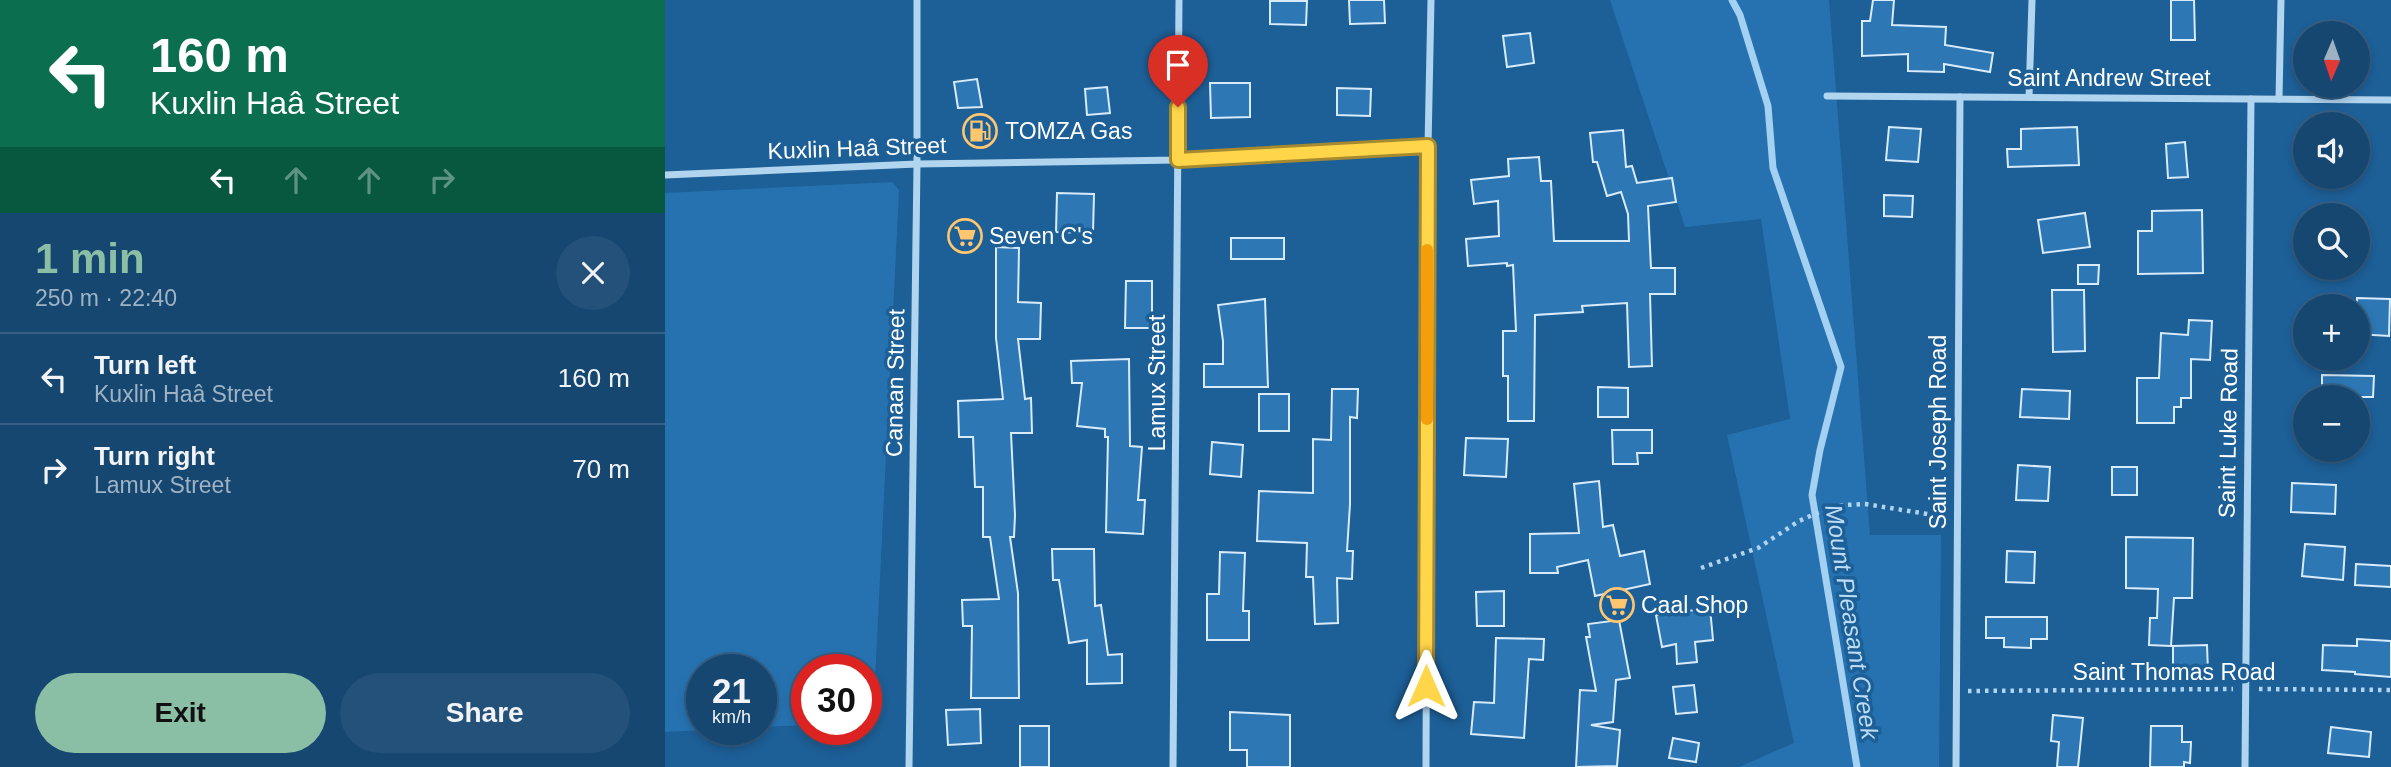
<!DOCTYPE html>
<html lang="en">
<head>
<meta charset="utf-8">
<style>
  :root { --surface:#164771; --page:#235179; --text:#f1f3f6; --muted:#9eb2c3; --line:#355f84; --accent:#8abfa5 }
  body { margin:0; font-family:Arial,sans-serif; background:var(--page); color:var(--text); height:100vh; display:flex; flex-direction:column; font-size:26px; white-space:nowrap }
  * { box-sizing:border-box; margin:0 }
  p { font-size:23px; color:var(--muted) }
  .icon { flex:none; width:38px; height:38px; fill:none; stroke:currentColor; stroke-width:2; stroke-linecap:round; stroke-linejoin:round }
  .map { position:relative; flex:1; overflow:hidden }
  .sheet { display:flex; flex-direction:column; background:var(--surface); width:665px }
  .sheet>* { flex:none }
  .top-card { background:#0b6e4f; color:#fff; overflow:hidden }
  .needle { width:46px; rotate:182deg }
  .fabs { position:absolute; left:1628px; top:21px; display:grid; gap:14px }
  .fabs a { display:grid; place-items:center; width:77px; height:77px; border-radius:50%; background:var(--surface); box-shadow:0 4px 10px #0003,0 0 0 2px var(--line); font-size:35px }
  .speed { position:absolute; left:21px; top:654px; display:flex; gap:14px; font-size:35px; font-weight:700; text-align:center }
  .speed>* { display:grid; place-content:center; width:91px; height:91px; border-radius:50%; background:var(--surface); box-shadow:0 4px 10px #0003,0 0 0 2px var(--line); line-height:1 }
  .speed small { font-size:18px; font-weight:400 }
  .speed .limit { border:10px solid #d22; background:#fff; color:#111 }
  .pin { position:absolute; display:grid; place-items:center; width:60px; height:60px; color:#fff; margin:-72px -30px; border-radius:50% 50% 50% 0; rotate:-45deg; box-shadow:0 0 7px #0007 }
  .pin .icon { rotate:45deg }
  .me { position:absolute; width:77px; margin:-38px; rotate:0deg; stroke-linejoin:round; filter:drop-shadow(0 0 5px #0008) }
  .turn { display:flex; align-items:center; gap:24px; height:147px; padding:0 35px; font-size:32px }
  .turn .icon { width:91px; height:91px; stroke-width:2.5 }
  .turn b { display:block; font-size:49px; line-height:60px }
  .lanes { display:flex; align-items:center; height:66px; padding:0 35px; background:#0003; justify-content:center; gap:35px; direction:ltr }
  .lanes .off { opacity:.35 }
  .round { display:grid; place-items:center; flex:none; width:74px; height:74px; border-radius:37px; background:var(--page) }
  .overview { display:flex; align-items:center; justify-content:space-between; height:119px; padding:0 35px }
  h1 { font-size:42px; font-weight:700; line-height:52px; color:var(--accent) }
  .button { display:flex; gap:14px; margin-top:auto; padding:14px 35px }
  .button a { flex:1; height:80px; border-radius:42px; background:var(--accent); color:#111; font-size:28px; font-weight:700; line-height:80px; text-align:center }
  .button a+a { background:var(--page); color:var(--text) }
  ul { padding:0; list-style:none }
  li { display:flex; align-items:center; gap:21px; height:91px; padding:0 35px; border-top:2px solid var(--line) }
  li div { flex:1 }
  li b { display:block; font-size:26px }
  li em { font-style:normal }
  main { display:flex; flex:1; min-height:0 }
  .map>svg:first-child { display:block }
</style>
</head>
<body>
<main>
<section class="sheet">
<div class="top-card">
<div class="turn"><svg class="icon" aria-label="left" viewBox="0 0 24 24"><path d="M17 20v-9H6M10 6l-5 5 5 5"/></svg><div><b>160 m</b>Kuxlin Haâ Street</div></div>
<div class="lanes"><svg class="icon" aria-label="left" viewBox="0 0 24 24"><path d="M17 20v-9H6M10 6l-5 5 5 5"/></svg><svg class="icon off" aria-label="ahead" viewBox="0 0 24 24"><path d="M12 20V5M6 11l6-6 6 6"/></svg><svg class="icon off" aria-label="ahead" viewBox="0 0 24 24"><path d="M12 20V5M6 11l6-6 6 6"/></svg><svg class="icon off" aria-label="right" viewBox="0 0 24 24"><path d="M7 20v-9h11M14 6l5 5-5 5"/></svg></div>
</div>
<div class="overview"><div><h1>1 min</h1><p>250 m · 22:40</p></div><a class="round"><svg class="icon" aria-label="close" viewBox="0 0 24 24"><path d="M6 6l12 12M18 6L6 18"/></svg></a></div>
<ul>
<li><svg class="icon" aria-label="left" viewBox="0 0 24 24"><path d="M17 20v-9H6M10 6l-5 5 5 5"/></svg><div><b>Turn left</b><p>Kuxlin Haâ Street</p></div><em>160 m</em></li>
<li><svg class="icon" aria-label="right" viewBox="0 0 24 24"><path d="M7 20v-9h11M14 6l5 5-5 5"/></svg><div><b>Turn right</b><p>Lamux Street</p></div><em>70 m</em></li>
</ul>
<div class="button"><a>Exit</a><a>Share</a></div>
</section>
<div class="map">
<svg width="1726" height="767" viewBox="0 0 1726 767">
  <rect width="100%" height="100%" fill="#1d5f97"/>
  <!-- green -->
  <g fill="#2672b0">
    <polygon points="945,0 1164,0 1205,535 1276,535 1274,767 1074,767 1129,743 1062,435 1125,419 1096,219 1020,227"/>
    <polygon points="227,182 234,190 208,721 201,722 201,670 142,670 142,725 96,727 96,670 37,670 37,730 41,730 0,732 0,193"/>
  </g>
  <g fill="none" stroke-linecap="round" stroke-linejoin="round">
    <!-- stream -->
    <polyline stroke="#a4d0f1" stroke-width="7" points="1067,0 1075,15 1103,106 1108,168 1176,367 1155,450 1147,495 1192,767"/>
  </g>
  <!-- building -->
  <g fill="#2c77b4" stroke="#d8ebfb" stroke-width="2">
    <polygon points="684,0 719,0 720,23 685,24"/>
    <polygon points="1208,0 1229,0 1227,25 1281,27 1280,45 1328,53 1325,72 1279,64 1279,72 1243,71 1243,54 1197,56 1197,21 1205,21"/>
    <polygon points="1506,0 1529,0 1530,40 1506,40"/>
    <polygon points="605,1 642,1 641,25 605,24"/>
    <polygon points="865,33 869,63 842,67 838,36"/>
    <polygon points="312,79 317,107 293,108 289,82"/>
    <polygon points="545,83 585,83 585,117 546,118"/>
    <polygon points="442,87 445,113 422,115 420,89"/>
    <polygon points="672,88 706,89 705,116 672,115"/>
    <polygon points="1224,127 1256,129 1253,162 1221,160"/>
    <polygon points="1412,127 1414,165 1343,167 1342,149 1356,149 1356,129"/>
    <polygon points="958,130 961,167 967,166 972,183 1007,178 1011,202 983,206 986,268 1010,268 1010,294 985,294 987,366 964,367 962,303 917,306 918,312 870,315 869,421 843,421 843,376 838,376 838,331 851,331 848,265 842,266 842,263 803,266 801,239 834,236 833,201 809,204 806,180 844,176 843,159 874,157 876,181 886,181 889,241 964,241 963,214 956,192 942,196 932,162 928,162 925,133"/>
    <polygon points="1520,142 1523,177 1503,178 1501,144"/>
    <polygon points="392,193 429,194 428,233 391,232"/>
    <polygon points="1219,195 1248,196 1247,217 1219,216"/>
    <polygon points="1537,210 1538,273 1473,274 1473,231 1487,231 1487,211"/>
    <polygon points="1420,213 1425,247 1378,253 1373,220"/>
    <rect x="566" y="238" width="53" height="21"/>
    <polygon points="331,247 354,248 353,302 376,303 375,339 353,339 360,399 366,398 367,433 346,433 350,515 349,537 345,537 353,593 354,698 306,698 307,626 298,626 297,600 334,599 325,537 318,537 318,487 310,487 308,437 294,437 293,401 338,399 331,338"/>
    <polygon points="1413,265 1434,265 1433,284 1413,284"/>
    <polygon points="461,281 487,281 487,328 460,328"/>
    <polygon points="1387,290 1419,290 1420,351 1388,352"/>
    <polygon points="1692,298 1725,299 1724,336 1692,334"/>
    <polygon points="600,299 603,387 539,387 539,364 558,364 558,341 553,305"/>
    <polygon points="1524,320 1547,321 1545,360 1526,359 1526,398 1516,398 1516,407 1509,407 1509,423 1472,423 1472,378 1494,378 1496,333 1523,335"/>
    <polygon points="464,359 465,446 477,447 473,500 480,500 478,534 441,532 443,437 440,437 440,429 412,426 417,383 407,383 406,361"/>
    <polygon points="1657,375 1709,376 1708,397 1657,397"/>
    <polygon points="933,387 963,388 963,417 933,417"/>
    <polygon points="667,389 693,389 692,418 685,417 685,504 682,551 688,551 687,579 672,578 673,623 650,624 648,577 641,577 642,543 592,541 594,491 648,493 648,439 666,440"/>
    <polygon points="1357,389 1405,391 1404,419 1355,417"/>
    <rect x="594" y="394" width="30" height="37"/>
    <polygon points="947,430 987,430 987,453 972,453 973,464 948,464"/>
    <polygon points="801,438 843,439 841,477 799,475"/>
    <polygon points="547,442 578,445 576,477 545,474"/>
    <polygon points="1353,465 1385,467 1383,501 1351,500"/>
    <rect x="1447" y="467" width="25" height="28"/>
    <polygon points="934,481 938,527 948,525 955,556 979,551 985,584 930,596 923,560 892,567 893,573 865,573 865,534 914,533 909,484"/>
    <polygon points="1627,483 1671,485 1670,514 1626,512"/>
    <polygon points="1461,537 1528,538 1527,598 1509,598 1506,646 1484,645 1485,618 1492,618 1493,589 1461,588"/>
    <polygon points="1640,544 1680,547 1678,580 1637,576"/>
    <polygon points="387,549 429,549 430,606 436,605 443,655 457,654 457,683 422,684 422,640 404,643 394,580 388,580"/>
    <polygon points="1342,551 1370,552 1369,583 1341,582"/>
    <polygon points="555,552 580,553 578,611 584,611 584,640 542,640 542,594 554,594"/>
    <polygon points="1691,564 1726,566 1726,587 1690,585"/>
    <polygon points="839,591 839,626 812,626 811,592"/>
    <polygon points="1045,608 1048,640 1030,642 1032,662 1012,664 1011,644 997,647 991,615"/>
    <polygon points="1321,617 1382,617 1382,639 1366,639 1366,648 1339,647 1339,638 1321,638"/>
    <polygon points="954,620 965,678 951,680 948,722 926,725 955,730 952,766 911,767 915,690 931,691 921,637 925,637 923,624"/>
    <polygon points="831,638 879,639 878,660 864,659 859,738 806,734 809,702 829,703"/>
    <polygon points="1692,639 1726,641 1726,677 1690,674 1690,672 1657,670 1658,645 1692,646"/>
    <polygon points="1542,645 1543,672 1517,673 1517,668 1508,668 1508,646"/>
    <polygon points="1029,685 1032,712 1011,714 1008,687"/>
    <polygon points="315,709 316,743 283,745 281,710"/>
    <polygon points="565,712 625,715 625,767 582,767 582,750 565,750"/>
    <polygon points="1388,715 1418,718 1413,767 1392,767 1394,742 1386,741"/>
    <rect x="355" y="726" width="29" height="41"/>
    <polygon points="1486,726 1517,726 1517,742 1526,742 1525,763 1519,762 1519,767 1485,767"/>
    <polygon points="1666,727 1706,732 1704,757 1663,753"/>
    <polygon points="1008,738 1034,743 1031,762 1004,758"/>
  </g>
  <g fill="none" stroke-linecap="round" stroke-linejoin="round">
    <!-- path -->
    <g stroke="#b1d4ef" stroke-width="4.5" stroke-dasharray="3.5 5" stroke-linecap="butt">
      <polyline points="1036,568 1093,548 1134,521 1161,509 1179,505 1200,504 1281,517"/>
      <polyline points="1594,689 1726,690"/>
      <polyline points="1303,691 1568,689"/>
    </g>
    <!-- minor -->
    <g stroke="#b1d4ef" stroke-width="7">
      <polyline points="1162,96 1726,100"/>
      <polyline points="1364,97 1367,0"/>
      <polyline points="1614,99 1616,0"/>
      <polyline points="0,175 252,164 513,160 763,146"/>
      <polyline points="244,767 252,164 252,0"/>
      <polyline points="508,767 514,0"/>
      <polyline points="761,767 763,146 766,0"/>
      <polyline points="1291,767 1295,97"/>
      <polyline points="1580,767 1586,99"/>
    </g>
  </g>
  <g fill="none" stroke-linecap="round" stroke-linejoin="round">
    <!-- route casing -->
    <g stroke="#a68a30" stroke-width="18">
      <polyline id="route" points="513,107 513,160 763,146 761,686"/>
    </g>
    <!-- route -->
    <use href="#route" stroke="#ffd54a" stroke-width="12"/>
    <!-- slow -->
    <polyline stroke="#f59e0b" stroke-width="12" points="762,419 762,250"/>
  </g>
  <!-- icons -->
  <defs>
    <g id="fuel-ring" transform="scale(1.75)"><circle r="9.5" fill="#1d5f97" stroke="#ffc670" stroke-width="1.5"/><path d="M-5.5-6h7V0h2V4h1.3V-2.5L3-4.5l.8-.8L6-3V5H2.5V1h-1V6h-7ZM-4.2-4.7v3.2H.2V-4.7Z" fill="#ffc670"/></g>
    <g id="supermarket-ring" transform="scale(1.75)"><circle r="9.5" fill="#1d5f97" stroke="#ffc670" stroke-width="1.5"/><path d="M-6-5.5h2.5l.6 2H6L4.5 2H-2.5L-4.4-4H-6ZM-1.5 3.2a1.3 1.3 0 1 0 .1 0ZM3 3.2a1.3 1.3 0 1 0 .1 0Z" fill="#ffc670"/></g>
  </defs>
  <g fill-rule="evenodd">
    <use href="#fuel-ring" x="315" y="131"/>
    <use href="#supermarket-ring" x="300" y="236"/>
    <use href="#supermarket-ring" x="952" y="605"/>
  </g>
  <g text-anchor="middle" dominant-baseline="central" stroke-width="7" stroke-linejoin="round" paint-order="stroke">
    <!-- street labels -->
    <g font-size="23" fill="#fff" stroke="#1d5f97">
      <text x="1444" y="78">Saint Andrew Street</text>
      <text transform="translate(192 148) rotate(-2)">Kuxlin Haâ Street</text>
      <text transform="translate(230 383) rotate(-89)">Canaan Street</text>
      <text transform="translate(492 383) rotate(-90)">Lamux Street</text>
      <text transform="translate(1273 432) rotate(-90)">Saint Joseph Road</text>
      <text transform="translate(1563 433) rotate(-89)">Saint Luke Road</text>
      <text x="1509" y="672">Saint Thomas Road</text>
    </g>
    <!-- poi labels -->
    <g font-size="23" fill="#fff" stroke="#1d5f97" text-anchor="start">
      <text x="340" y="131">TOMZA Gas</text>
      <text x="324" y="236">Seven C's</text>
      <text x="976" y="605">Caal Shop</text>
    </g>
    <!-- water labels -->
    <g font-size="24" font-style="italic" fill="#bdddf6" stroke="#1d5f97">
      <text transform="translate(1187 622) rotate(81)">Mount Pleasant Creek</text>
    </g>
  </g>
</svg>
<div class="fabs">
<a><svg class="needle" viewBox="-14 -14 28 28"><path d="M0-13l5 13h-10z" fill="#e53935"/><path d="M0 13l5-13h-10z" fill="#9eb2c3"/></svg></a>
<a><svg class="icon" aria-label="sound" viewBox="0 0 24 24"><path d="M4 9h4l5-4v14l-5-4H4zM17 9q2 3 0 6"/></svg></a>
<a><svg class="icon" aria-label="search" viewBox="0 0 24 24"><circle cx="10" cy="10" r="6"/><path d="M15 15l6 6"/></svg></a>
<a>+</a>
<a>−</a>
</div>
<div class="speed"><div>21<small>km/h</small></div><div class="limit">30</div></div>
<div class="pin" style="left:513px;top:107px;background:#d93025"><svg class="icon" aria-label="arrive" viewBox="0 0 24 24"><path d="M6 21V4h12l-3 4 3 4H6"/></svg></div>
<svg class="me" style="left:761px;top:686px" viewBox="-20 -20 40 40"><path d="M0-17L14 15 0 8-14 15z" fill="#ffd54a" stroke="#fff" stroke-width="4"/></svg>
</div>
</main>
</body>
</html>
